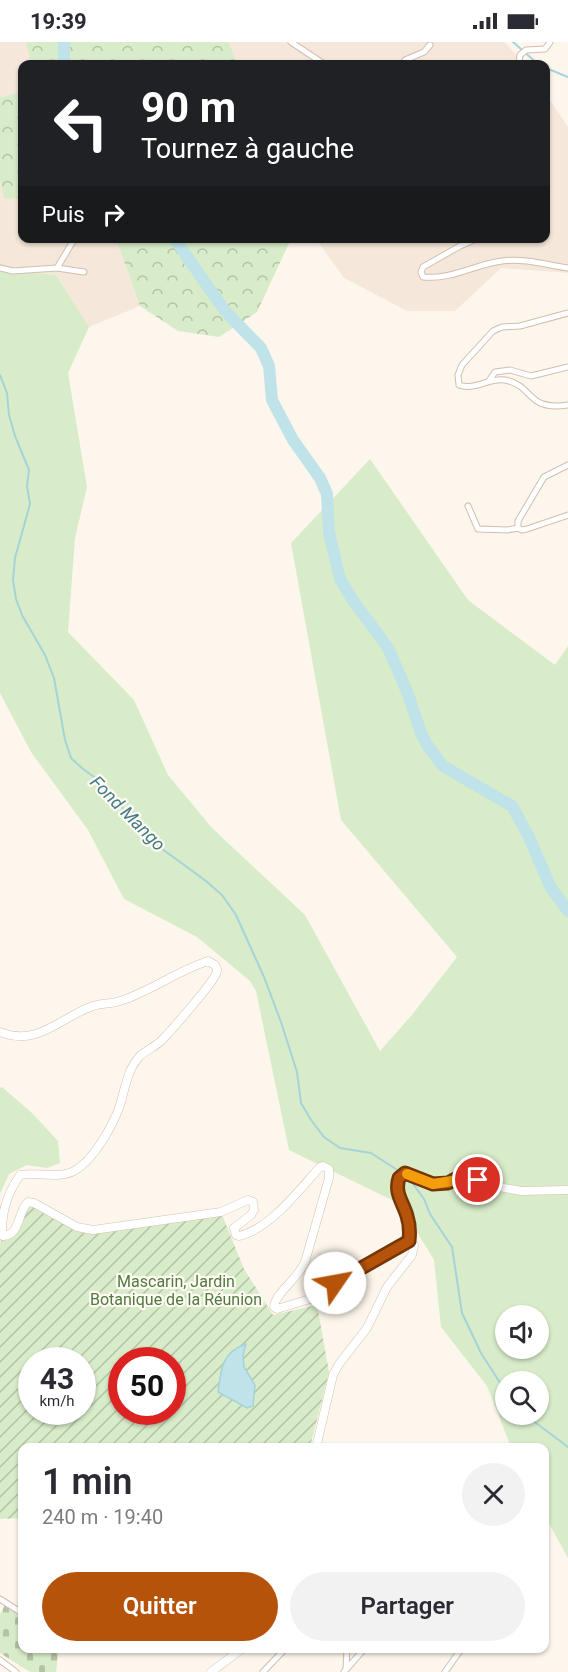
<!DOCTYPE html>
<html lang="fr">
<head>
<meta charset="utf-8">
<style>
  :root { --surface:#fff; --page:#f2f2f3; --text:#2b2b33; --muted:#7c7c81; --accent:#b45309 }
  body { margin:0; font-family:Roboto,sans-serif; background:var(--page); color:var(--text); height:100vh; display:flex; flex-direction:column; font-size:22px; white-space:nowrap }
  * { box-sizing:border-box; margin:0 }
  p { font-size:20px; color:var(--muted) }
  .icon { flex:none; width:33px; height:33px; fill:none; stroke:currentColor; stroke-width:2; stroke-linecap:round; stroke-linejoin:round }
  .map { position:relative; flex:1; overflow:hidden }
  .details { position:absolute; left:18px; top:1401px; width:531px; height:210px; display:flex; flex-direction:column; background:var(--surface); border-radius:12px; box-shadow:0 2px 4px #0004 }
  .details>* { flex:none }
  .guide { position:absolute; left:18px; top:18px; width:532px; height:183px; border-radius:12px; box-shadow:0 2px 4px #0004; background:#202124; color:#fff; overflow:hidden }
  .controls { position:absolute; left:495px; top:1263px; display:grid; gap:12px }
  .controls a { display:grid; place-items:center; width:54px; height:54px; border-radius:50%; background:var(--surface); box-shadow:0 2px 4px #0004; font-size:30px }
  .speed { position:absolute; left:18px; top:1305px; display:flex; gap:12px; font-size:30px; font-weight:700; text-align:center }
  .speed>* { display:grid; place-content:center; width:78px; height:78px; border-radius:50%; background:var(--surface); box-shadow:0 2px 4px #0004; line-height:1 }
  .speed small { font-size:15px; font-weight:400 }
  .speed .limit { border:9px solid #d22; background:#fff; color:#111 }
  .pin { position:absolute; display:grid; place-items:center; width:51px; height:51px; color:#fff; margin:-26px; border:3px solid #fff; border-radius:50%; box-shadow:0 2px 6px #0007 }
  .me { position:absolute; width:66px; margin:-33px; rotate:57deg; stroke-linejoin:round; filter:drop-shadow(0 0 4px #0008) }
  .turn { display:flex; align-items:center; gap:21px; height:126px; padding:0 24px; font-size:27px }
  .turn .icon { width:78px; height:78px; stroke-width:2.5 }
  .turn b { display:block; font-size:42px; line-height:51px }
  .then { display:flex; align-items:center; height:57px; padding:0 24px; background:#0003; gap:12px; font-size:22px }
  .round { display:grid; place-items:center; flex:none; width:63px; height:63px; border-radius:32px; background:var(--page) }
  .overview { display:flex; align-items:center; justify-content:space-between; height:102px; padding:0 24px }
  h1 { font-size:36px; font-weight:600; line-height:45px }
  .primary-button { display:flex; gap:12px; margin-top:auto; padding:12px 24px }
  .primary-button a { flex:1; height:69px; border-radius:36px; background:var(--accent); color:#fff; font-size:24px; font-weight:600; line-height:69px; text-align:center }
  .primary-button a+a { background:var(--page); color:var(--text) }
  .status { display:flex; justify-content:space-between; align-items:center; height:42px; padding:0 30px; background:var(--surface); direction:ltr }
  .status svg { height:16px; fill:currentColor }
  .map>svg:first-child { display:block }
</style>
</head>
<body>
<div class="status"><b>19:39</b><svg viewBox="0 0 49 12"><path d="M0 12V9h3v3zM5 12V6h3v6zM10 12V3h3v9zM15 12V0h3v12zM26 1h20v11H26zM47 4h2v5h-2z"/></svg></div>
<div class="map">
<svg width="568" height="1630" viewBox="0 0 568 1630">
  <defs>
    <pattern id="forest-crowns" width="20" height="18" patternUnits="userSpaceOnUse" patternTransform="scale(1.5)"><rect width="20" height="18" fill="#d8ecc9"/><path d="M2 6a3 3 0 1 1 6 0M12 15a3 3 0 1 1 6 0" fill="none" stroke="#b4c2a5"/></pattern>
    <pattern id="cemetery-stones" width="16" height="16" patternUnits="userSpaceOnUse" patternTransform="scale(1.5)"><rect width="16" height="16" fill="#d8ecc9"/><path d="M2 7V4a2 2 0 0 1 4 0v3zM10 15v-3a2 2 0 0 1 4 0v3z" fill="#b4c2a5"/></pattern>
    <pattern id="garden-furrows" width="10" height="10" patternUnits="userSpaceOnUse" patternTransform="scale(1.5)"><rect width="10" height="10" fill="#d8ecc9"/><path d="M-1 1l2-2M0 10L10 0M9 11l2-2" fill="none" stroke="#b4c2a5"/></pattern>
  </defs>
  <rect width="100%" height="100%" fill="#fdf6ec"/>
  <!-- residential -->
  <g fill="#f5e8da">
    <polygon points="0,0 26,0 31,22 22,22 22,49 0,56"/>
    <polygon points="229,0 504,0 526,22 237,22"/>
    <polygon points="546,52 568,85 568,231 501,226 455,269 407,269 344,236 316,197 546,196"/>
    <polygon points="0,139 4,156 22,156 22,196 116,197 140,264 89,285 56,233 9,229 0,220"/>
  </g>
  <!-- green -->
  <g fill="#d8ecc9" fill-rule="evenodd">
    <path d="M0,220L9,229L56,233L89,285L68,331L87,445L75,496L68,590L134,658L168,733L212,786L305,873L380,1009L411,974L457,915L341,778L291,501L370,417L468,558L555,623L568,604V1516L545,1474L544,1406L511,1405L487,1344L441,1285L434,1218L400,1162L289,1108L256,949L250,939L197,895L124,857L88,788L31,710L0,651ZM506,1274H538V1306H506ZM506,1340H538V1372H506Z"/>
    <polygon points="2,1045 33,1072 58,1099 60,1121 47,1126 27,1123 9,1132 0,1152 0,1046"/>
  </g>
  <!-- forest -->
  <g fill="url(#forest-crowns)">
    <polygon points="26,0 229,0 237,22 31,22"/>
    <polygon points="22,49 22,156 4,157 0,139 0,56"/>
    <polygon points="116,197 116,196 291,197 257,270 219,295 178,289 140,264"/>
  </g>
  <!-- cemetery -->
  <polygon fill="url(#cemetery-stones)" points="5,1563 22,1575 22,1606 59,1607 56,1630 30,1630 0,1611 0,1572"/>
  <!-- garden -->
  <path fill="url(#garden-furrows)" fill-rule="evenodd" d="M28,1160L93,1188L221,1170L244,1227L273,1273L317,1263L329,1330L310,1405L22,1406V1476L0,1477V1202L3,1194H9ZM32,1318H82V1370H32ZM122,1318H172V1370H122Z"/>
  <!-- water -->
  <path fill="#bfe3e8" stroke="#a5d3da" stroke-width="1.5" d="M246,1302L243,1313L244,1325L255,1343L253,1364L247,1366L218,1350C221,1329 221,1310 246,1302Z"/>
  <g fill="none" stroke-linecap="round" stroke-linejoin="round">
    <!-- stream -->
    <g stroke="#a5d3da" stroke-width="2">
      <polyline points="513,0 538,22"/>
      <polyline points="546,26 568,35"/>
      <polyline points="0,333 7,351 9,373 15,394 29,428 27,444 30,462 15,516 13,538 16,557 22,573 45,613 54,636 65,698 71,716 83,727 97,737 154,801 206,839 222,853 236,873 264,935 281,980 297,1030 301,1061 311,1078 324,1095 340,1106 371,1111 402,1131"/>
      <polyline points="411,1139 424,1157 430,1172 452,1205 462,1271 481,1311 506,1350"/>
      <polyline points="524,1372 568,1405"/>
    </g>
    <!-- river -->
    <g stroke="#bfe3e8" stroke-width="12">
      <polyline points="64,0 64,22"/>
      <polyline points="174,196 225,269 261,306 269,324 272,358 293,398 320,436 327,452 329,490 340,537 352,557 388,606 408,652 421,691 427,703 443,724 512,764 528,793 551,846 568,869"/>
    </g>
    <!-- minor casing -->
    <g stroke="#d1beb0" stroke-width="7">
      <g id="minor">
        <polyline points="291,0 324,22"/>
        <polyline points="404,22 405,18 424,10 430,3"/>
        <polyline points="519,22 520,13 526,8 545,7 550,0"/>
        <path d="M478,196L460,204L423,225L421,230L423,235C451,238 476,222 502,219C524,216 547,223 568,226"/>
        <polyline points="0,226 13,229 57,226 75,196"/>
        <polyline points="57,226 84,230"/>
        <path d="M568,271L520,284L502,285L493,289L462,323L458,333L459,343C474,349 490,335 505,338C535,344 525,369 568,363"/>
        <polyline points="489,339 495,330 510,328 531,334 568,325"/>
        <polyline points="568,423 544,435 518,479 518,486 522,488 527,487 568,473"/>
        <polyline points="468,464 478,487 507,488 518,486"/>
        <polyline points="0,1557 22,1571"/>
        <polyline points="0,1618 16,1630"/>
        <polyline points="346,1627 347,1606"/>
        <polyline points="263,1630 286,1606"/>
        <polyline points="344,1630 365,1606"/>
        <polyline points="445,1630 462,1606"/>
      </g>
    </g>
    <!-- secondary casing -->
    <g stroke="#d6c0b0" stroke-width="9">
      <g id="secondary">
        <path d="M0,990C38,1005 59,976 93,964C102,961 112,962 120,959C149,950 177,929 208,919L215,923C217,927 218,928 216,932C212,942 170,990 161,999C154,1005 145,1009 139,1015C126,1030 125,1049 119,1066C112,1085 93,1119 74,1129C59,1137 37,1130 20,1133C7,1152 0,1171 3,1194C21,1193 17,1170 28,1160L34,1161L77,1185L93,1188L221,1170L248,1158L253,1160L254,1168L251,1173L234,1186L236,1193L239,1194C270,1187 299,1148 320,1125L323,1124L329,1127V1136L305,1220C298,1237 275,1251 274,1265L277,1267L310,1257L360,1225L409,1199"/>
        <path d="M409,1199C410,1190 410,1183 407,1174C403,1160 394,1151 399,1136L405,1131L433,1141H448L459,1135H466L493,1144L521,1149L568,1148"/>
        <polyline points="316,1406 333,1333 339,1322 367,1286 387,1245 412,1213 414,1203 409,1199"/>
        <polyline points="211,1630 243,1606"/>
      </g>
    </g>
    <!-- minor -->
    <use href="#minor" stroke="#fff" stroke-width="5"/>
    <!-- secondary -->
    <use href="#secondary" stroke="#fff" stroke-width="8"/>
  </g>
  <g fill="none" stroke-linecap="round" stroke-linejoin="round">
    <!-- route casing -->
    <g stroke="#753606" stroke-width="15">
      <path id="route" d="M335,1241L409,1199C410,1190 410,1183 407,1174C403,1160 394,1151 399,1136L405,1131L433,1142L448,1141L459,1135L478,1138"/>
    </g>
    <!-- route -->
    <use href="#route" stroke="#b45309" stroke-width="10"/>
    <!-- slow -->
    <polyline stroke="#f59e0b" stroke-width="10" points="407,1132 433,1142 452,1139"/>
  </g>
  <g text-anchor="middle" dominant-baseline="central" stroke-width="4.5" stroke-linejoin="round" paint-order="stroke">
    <!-- park labels -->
    <g font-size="16" fill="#537a41" stroke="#fffaf3">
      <text x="176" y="1239">Mascarin, Jardin<tspan x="176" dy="18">Botanique de la Réunion</tspan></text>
    </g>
    <!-- water labels -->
    <g font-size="18" font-style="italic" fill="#437c86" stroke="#fffaf3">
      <text transform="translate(128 771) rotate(45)">Fond Mango</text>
    </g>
  </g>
</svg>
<div class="controls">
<a><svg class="icon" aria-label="sound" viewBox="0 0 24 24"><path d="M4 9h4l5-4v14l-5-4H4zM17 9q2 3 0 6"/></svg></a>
<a><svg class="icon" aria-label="search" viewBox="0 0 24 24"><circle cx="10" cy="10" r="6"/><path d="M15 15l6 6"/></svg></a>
</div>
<div class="speed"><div>43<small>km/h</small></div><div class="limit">50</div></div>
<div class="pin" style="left:478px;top:1138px;background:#d93025"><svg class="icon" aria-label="arrive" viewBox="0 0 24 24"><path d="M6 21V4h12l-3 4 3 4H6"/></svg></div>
<svg class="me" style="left:335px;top:1241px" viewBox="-20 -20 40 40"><circle r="19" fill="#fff"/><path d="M0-13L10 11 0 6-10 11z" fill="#b45309"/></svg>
<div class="guide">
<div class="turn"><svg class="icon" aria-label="left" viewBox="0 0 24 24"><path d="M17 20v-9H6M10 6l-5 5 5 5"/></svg><div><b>90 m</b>Tournez à gauche</div></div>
<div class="then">Puis<svg class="icon" aria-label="right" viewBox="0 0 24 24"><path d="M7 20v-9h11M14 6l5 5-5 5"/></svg></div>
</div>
<section class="details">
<div class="overview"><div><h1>1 min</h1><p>240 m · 19:40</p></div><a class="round"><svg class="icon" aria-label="close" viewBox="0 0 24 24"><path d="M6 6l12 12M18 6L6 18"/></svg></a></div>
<div class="primary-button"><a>Quitter</a><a>Partager</a></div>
</section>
</div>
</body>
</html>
